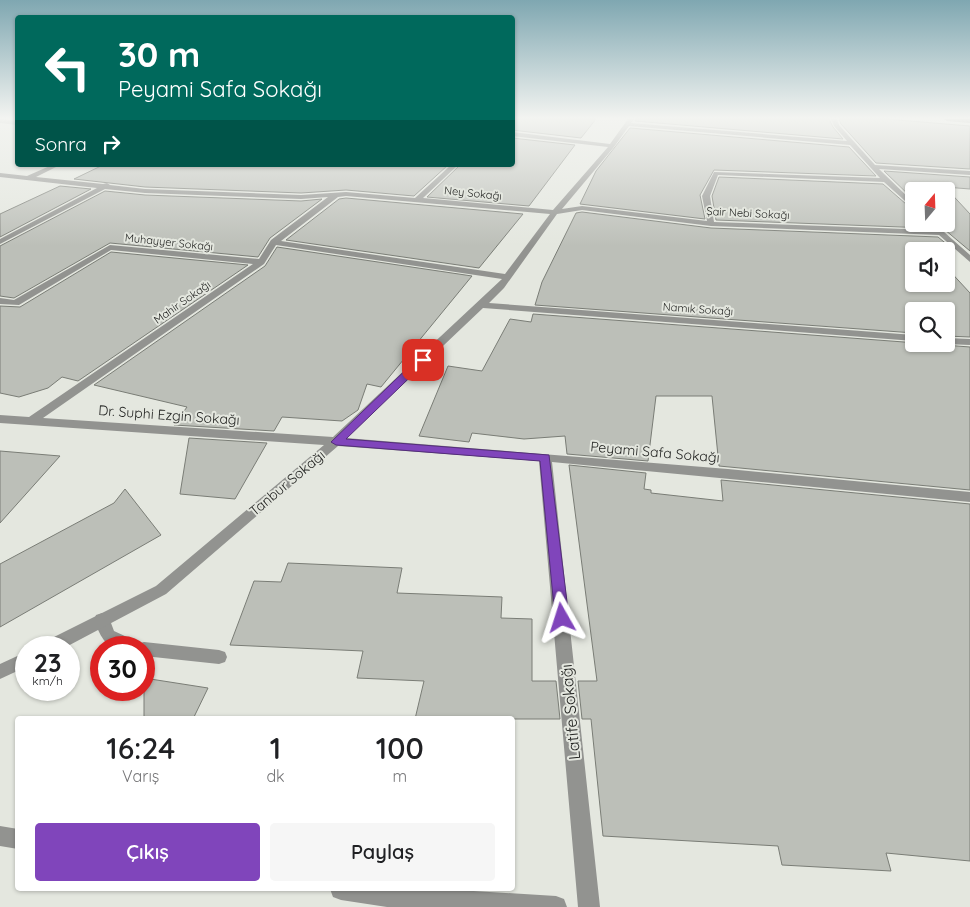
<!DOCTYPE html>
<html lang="tr">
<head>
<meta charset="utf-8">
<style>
  :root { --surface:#fff; --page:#f6f6f6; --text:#202124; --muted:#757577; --accent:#8045bb }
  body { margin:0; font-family:Quicksand,sans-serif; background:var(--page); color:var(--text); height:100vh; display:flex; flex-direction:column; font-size:19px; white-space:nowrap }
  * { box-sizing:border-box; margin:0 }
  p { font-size:16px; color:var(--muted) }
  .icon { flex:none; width:28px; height:28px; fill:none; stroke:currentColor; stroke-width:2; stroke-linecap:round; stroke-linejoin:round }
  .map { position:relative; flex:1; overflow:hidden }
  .drawer { position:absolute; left:15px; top:716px; width:500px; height:175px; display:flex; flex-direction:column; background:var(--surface); border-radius:5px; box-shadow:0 1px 4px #0004 }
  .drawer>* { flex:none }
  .top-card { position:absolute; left:15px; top:15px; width:500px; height:152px; border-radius:5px; box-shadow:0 1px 4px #0004; background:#00695c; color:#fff; overflow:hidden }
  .needle { width:32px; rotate:19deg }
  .controls { position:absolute; left:905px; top:182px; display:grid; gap:10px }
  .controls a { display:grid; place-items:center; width:50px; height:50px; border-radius:5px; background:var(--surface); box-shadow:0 1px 4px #0004; font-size:25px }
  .speed { position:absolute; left:15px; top:636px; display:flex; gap:10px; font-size:25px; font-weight:700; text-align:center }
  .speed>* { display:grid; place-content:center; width:65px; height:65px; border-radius:50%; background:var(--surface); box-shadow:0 1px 4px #0004; line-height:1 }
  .speed small { font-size:12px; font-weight:400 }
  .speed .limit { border:8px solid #d22; background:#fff; color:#111 }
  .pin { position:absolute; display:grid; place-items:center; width:42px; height:42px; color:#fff; margin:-21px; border-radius:10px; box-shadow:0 2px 8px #0006 }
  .me { position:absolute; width:55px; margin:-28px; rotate:354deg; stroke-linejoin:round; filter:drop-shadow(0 0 4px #0008) }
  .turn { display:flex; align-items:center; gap:18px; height:105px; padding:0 20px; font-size:22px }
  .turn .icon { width:65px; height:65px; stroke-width:2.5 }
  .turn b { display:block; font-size:35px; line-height:42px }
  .then { display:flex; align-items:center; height:48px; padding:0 20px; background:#0003; gap:10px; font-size:19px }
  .eta { display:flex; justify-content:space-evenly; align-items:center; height:85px; text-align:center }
  .eta b { font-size:30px; font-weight:600; line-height:35px }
  .button { display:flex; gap:10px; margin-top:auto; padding:10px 20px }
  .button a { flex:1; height:58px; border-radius:5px; background:var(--accent); color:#fff; font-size:20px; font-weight:600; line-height:58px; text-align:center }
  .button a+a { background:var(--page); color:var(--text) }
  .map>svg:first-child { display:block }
</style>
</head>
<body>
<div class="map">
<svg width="970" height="907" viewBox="0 0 970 907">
  <rect width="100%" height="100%" fill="#e4e7df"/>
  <!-- building -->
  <g fill="#bcbfb8" stroke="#7a7d76">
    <polygon points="512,119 596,119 581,138 512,130"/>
    <polygon points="636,119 829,119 833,127 843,139 635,121"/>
    <polygon points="839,119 886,119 970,126 970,169 876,163 841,124"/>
    <polygon points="630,128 849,147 876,176 714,170 700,195 705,219 580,204 596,171"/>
    <polygon points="512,138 575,145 529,206 427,197 460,165 512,165"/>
    <polygon points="103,165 448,165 414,196 346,190 301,193 145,187 74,179"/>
    <polygon points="884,171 970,177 970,189 945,187 970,214 970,251 938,224 946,224 946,191 914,191 914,200"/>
    <polygon points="719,177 883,184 914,211 914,224 925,224 928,228 716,220 712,196"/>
    <polygon points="60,186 91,189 0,237 0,214"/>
    <polygon points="105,191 145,195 301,201 322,199 270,238 258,257 110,243 14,298 0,296 0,246"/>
    <polygon points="346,198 523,214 479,268 286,240 339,199"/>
    <polygon points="582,212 711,228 938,237 955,251 914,251 914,284 946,284 946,267 970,293 970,337 946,336 946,311 914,311 914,333 535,305 542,282 576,213"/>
    <polygon points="277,247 472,276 381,387 367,384 358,410 342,421 282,417 274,431 174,425 187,407 94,385 265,266"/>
    <polygon points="111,252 248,265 78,381 62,377 48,388 19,397 0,393 0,306 20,307"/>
    <polygon points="533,314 970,347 970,490 719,466 712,396 656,396 648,461 567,454 565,436 524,439 472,433 469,442 419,436 448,366 482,371 510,319 531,322"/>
    <polygon points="189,438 267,443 235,499 180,494"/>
    <polygon points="0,451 60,456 0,523"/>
    <polygon points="569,465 646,473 644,489 651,490 651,493 723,501 721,480 970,504 970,861 886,853 891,871 782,865 778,846 603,836 591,719 582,719 578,681 597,681"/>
    <polygon points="125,489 161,535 0,627 0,564 114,503"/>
    <polygon points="288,563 402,568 397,593 502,597 501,618 532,619 532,681 556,681 560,719 415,719 424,681 357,678 363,651 230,645 254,581 281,582"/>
    <polygon points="144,678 208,688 193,719 144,719"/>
  </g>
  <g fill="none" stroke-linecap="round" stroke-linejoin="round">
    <!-- service -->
    <g fill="#929390" fill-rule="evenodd">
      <path d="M102,613L108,615L114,631L140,643L144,642L219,650L225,652L227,657L225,662L219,664L144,656V648C112,648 106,652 94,620L96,615Z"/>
      <polygon points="0,826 18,829 18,849 0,846"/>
      <polygon points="330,889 441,889 556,896 564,899 567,907 387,907 341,900 333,897"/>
    </g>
    <!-- minor -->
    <g fill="#929390" fill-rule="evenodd">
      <polygon points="0,119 18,121 18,125 0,123"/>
      <path d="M628,119H634L631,123L847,141L834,126L831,119H837L839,125L875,165L970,171V175L879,169L914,203V209L884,182L718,175L710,196L714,222L933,230L927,224H935L970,255V262L939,235L711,226L582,210L557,214L504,288L489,303L914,335V341L483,308L346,438L728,469L970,492V502L552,462L600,907H578L539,461L338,446L166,594L64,648H40L42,643L156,586L324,445L0,423V415L29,417L253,264L111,250L19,305L0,304V298L14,300L110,245L259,259L271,240L328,197L301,199L145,193L105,189L0,244V239L97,188L0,177V173L27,176L52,165H60L36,177L103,184L107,183L110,185L145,189L301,195L346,192L415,198L451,165H458L423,198L553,210L608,147L512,136V132L610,144ZM629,126L850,145L880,178L714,172L702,196L707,221L582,206L562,209L614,147ZM346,196L550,214L505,274L281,241L338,197ZM276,245L502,279L333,437L43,418L264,264Z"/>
      <polygon points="946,338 970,339 970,345 945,344"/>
      <polygon points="26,652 26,667 0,679 0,664"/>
    </g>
    <!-- primary -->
    <polygon fill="#4f514c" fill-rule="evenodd" points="944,119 970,119 970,123 947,121"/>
  </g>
  <!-- sky -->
  <linearGradient id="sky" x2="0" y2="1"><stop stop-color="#7fa7b1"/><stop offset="0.48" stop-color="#f3f4f1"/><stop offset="1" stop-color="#f3f4f1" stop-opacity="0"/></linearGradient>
  <rect width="970" height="246" fill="url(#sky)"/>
  <!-- route -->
  <polygon fill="#8045bb" stroke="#532d7a" points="419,357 428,360 346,439 549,455 569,618 567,622 557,622 555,618 540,461 336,445 331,442"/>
  <g text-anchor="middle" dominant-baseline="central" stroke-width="4" stroke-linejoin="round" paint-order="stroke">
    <!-- far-street labels -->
    <g font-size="11" fill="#232422" stroke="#e4e7df">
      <text transform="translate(473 193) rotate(6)">Ney Sokağı</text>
      <text transform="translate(748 213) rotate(3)">Şair Nebi Sokağı</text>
      <text transform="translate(169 242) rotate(6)">Muhayyer Sokağı</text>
      <text transform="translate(182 302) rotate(-35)">Mahir Sokağı</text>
      <text transform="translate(698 309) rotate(4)">Namık Sokağı</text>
    </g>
    <!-- street labels -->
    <g font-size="14" fill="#232422" stroke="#e4e7df">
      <text transform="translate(169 415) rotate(4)">Dr. Suphi Ezgin Sokağı</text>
      <text transform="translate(655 452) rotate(5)">Peyami Safa Sokağı</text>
      <text transform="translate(287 483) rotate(-40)">Tanbur Sokağı</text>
    </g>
    <!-- near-street labels -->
    <g font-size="16" fill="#232422" stroke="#e4e7df">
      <text transform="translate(570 712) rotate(-95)">Latife Sokağı</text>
    </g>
  </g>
</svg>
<div class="controls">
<a><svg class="needle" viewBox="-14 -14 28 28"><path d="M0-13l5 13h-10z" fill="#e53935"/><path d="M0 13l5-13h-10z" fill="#757577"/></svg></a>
<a><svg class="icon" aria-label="sound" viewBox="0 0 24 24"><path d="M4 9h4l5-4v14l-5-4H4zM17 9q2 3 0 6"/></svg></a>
<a><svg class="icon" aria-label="search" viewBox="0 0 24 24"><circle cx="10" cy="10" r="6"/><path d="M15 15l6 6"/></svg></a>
</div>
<div class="speed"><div>23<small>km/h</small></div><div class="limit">30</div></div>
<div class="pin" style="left:423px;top:360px;background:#d93025"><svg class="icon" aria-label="arrive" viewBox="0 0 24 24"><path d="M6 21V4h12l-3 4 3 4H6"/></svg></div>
<svg class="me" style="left:562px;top:618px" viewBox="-20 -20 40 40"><path d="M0-17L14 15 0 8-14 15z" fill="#8045bb" stroke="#fff" stroke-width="4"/></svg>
<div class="top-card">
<div class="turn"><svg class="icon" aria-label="left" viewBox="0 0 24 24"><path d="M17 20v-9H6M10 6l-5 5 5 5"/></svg><div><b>30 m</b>Peyami Safa Sokağı</div></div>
<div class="then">Sonra<svg class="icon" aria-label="right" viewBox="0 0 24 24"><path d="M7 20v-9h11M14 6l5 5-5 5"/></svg></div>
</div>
<section class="drawer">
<div class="eta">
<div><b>16:24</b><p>Varış</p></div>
<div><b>1</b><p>dk</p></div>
<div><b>100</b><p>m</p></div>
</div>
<div class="button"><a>Çıkış</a><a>Paylaş</a></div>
</section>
</div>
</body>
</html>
